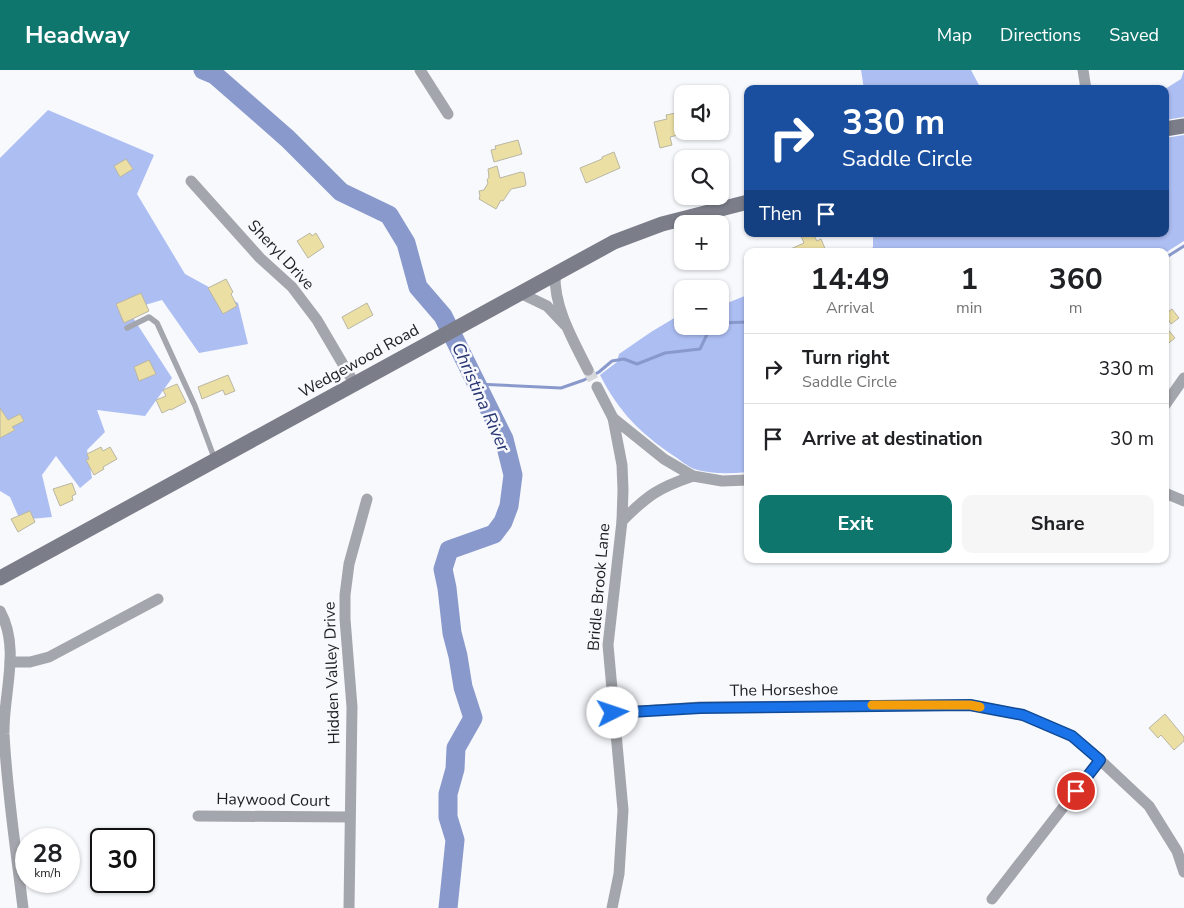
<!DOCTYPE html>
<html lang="en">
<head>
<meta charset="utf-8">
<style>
  :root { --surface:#fff; --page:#f6f6f6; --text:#202124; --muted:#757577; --line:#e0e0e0; --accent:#0f766e }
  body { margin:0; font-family:"Nunito Sans",sans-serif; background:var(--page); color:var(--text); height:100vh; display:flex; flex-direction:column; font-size:19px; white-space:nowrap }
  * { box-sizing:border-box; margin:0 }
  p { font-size:16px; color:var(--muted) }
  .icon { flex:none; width:28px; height:28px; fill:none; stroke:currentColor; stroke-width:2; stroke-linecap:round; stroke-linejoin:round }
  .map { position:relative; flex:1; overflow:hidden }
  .drawer { position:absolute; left:744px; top:178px; width:425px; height:315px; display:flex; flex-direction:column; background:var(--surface); border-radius:10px; box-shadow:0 1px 4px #0004 }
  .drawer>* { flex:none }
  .hud { position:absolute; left:744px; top:15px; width:425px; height:152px; border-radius:10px; box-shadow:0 1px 4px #0004; background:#1a4fa0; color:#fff; overflow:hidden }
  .fabs { position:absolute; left:674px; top:15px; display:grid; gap:10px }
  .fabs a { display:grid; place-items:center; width:55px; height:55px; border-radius:10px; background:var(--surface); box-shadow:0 1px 4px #0004; font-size:25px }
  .speed { position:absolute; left:15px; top:758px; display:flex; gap:10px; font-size:25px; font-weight:700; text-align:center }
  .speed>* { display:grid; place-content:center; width:65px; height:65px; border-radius:50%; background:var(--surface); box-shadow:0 1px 4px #0004; line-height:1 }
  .speed small { font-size:12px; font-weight:400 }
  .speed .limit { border:2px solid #111; border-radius:8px; background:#fff; color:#111 }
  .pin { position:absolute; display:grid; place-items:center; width:42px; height:42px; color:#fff; margin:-21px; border:2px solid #fff; border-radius:50%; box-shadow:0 1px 5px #0007 }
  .me { position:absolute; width:55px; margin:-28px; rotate:86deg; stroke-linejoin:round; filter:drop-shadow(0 0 4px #0008) }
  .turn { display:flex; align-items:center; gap:18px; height:105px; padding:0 15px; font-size:22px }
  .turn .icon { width:65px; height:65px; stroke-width:2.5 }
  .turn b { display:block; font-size:35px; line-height:42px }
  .then { display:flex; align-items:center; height:48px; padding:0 15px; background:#0003; gap:10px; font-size:19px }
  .eta { display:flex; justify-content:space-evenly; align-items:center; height:85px; text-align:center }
  .eta b { font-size:30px; font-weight:700; line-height:35px }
  .action { display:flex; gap:10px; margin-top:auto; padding:10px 15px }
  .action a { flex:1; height:58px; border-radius:10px; background:var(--accent); color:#fff; font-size:20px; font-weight:700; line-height:58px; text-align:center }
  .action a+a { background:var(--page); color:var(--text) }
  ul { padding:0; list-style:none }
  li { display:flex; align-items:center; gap:15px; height:70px; padding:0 15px; border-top:1px solid var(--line) }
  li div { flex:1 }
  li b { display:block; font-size:19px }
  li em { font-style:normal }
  header { display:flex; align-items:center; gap:30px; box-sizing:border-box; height:70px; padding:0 25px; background:var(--accent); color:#fff }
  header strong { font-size:24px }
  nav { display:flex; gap:28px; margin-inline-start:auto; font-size:18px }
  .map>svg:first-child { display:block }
</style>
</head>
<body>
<header>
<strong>Headway</strong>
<nav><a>Map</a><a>Directions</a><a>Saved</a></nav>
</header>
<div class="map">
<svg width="1184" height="838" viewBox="0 0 1184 838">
  <rect width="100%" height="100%" fill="#f8f9fd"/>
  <!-- forest -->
  <g fill="#adbef3">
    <polygon points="861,0 971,0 981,19 864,19"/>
    <polygon points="1184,0 1184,47 1165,50 1165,19 1181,9"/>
    <polygon points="48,40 154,85 137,124 185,204 238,233 248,274 199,283 162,230 128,240 172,308 145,346 97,340 105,362 87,380 92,408 80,418 56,386 42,405 52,447 20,450 10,427 0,421 0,88"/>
    <polygon points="1184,65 1184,171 1165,183 1165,181 869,181 873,177 873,164 1165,164 1165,68"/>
    <path d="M747,225V402C729,404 711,404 694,399C687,396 680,390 674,386C640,363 619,342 600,305L617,292L619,284L651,262L681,244L682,256H720V236Z"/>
  </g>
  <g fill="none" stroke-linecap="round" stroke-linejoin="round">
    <!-- stream -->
    <g stroke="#8999cc" stroke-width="3">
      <polyline points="1165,188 1184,176"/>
      <polyline points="720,253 748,252"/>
      <polyline points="476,314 561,318 584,310 599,302 612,291 624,289 637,294 665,283 700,279 711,256"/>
    </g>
    <!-- river -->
    <polyline stroke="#8999cc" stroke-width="19" points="203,0 215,5 288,69 341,122 389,145 406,173 418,217 443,246 504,369 513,405 509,436 503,452 494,464 449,480 443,499 447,518 452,563 458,586 463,617 473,648 456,678 455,699 448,724 448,747 455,770 448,838"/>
  </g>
  <!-- building -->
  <g fill="#ecdfa4" stroke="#b9b6a4">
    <polygon points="676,43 677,47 682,46 682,64 670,67 672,75 660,78 654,52 667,49 666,45"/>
    <polygon points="518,70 522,84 494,92 491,80 496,79 495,76"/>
    <polygon points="614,82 620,98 586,113 580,98 602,89 602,87"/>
    <polygon points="126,89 133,99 120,107 114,96"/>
    <polygon points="497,96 500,108 521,102 524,103 526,114 525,116 511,119 503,131 501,130 496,139 479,129 480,126 479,121 484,120 488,113 487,110 489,107 488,99"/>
    <polygon points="310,163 312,166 316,163 324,177 308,188 297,171"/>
    <polygon points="806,164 813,164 817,171 821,169 826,181 786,181 804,173 801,166"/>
    <polygon points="226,209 233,222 231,224 237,236 223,244 208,218"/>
    <polygon points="141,223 149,241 124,253 116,234"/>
    <polygon points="367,233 373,245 348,259 342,247"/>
    <polygon points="1172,239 1179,248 1171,254 1165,244"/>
    <polygon points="1165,256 1175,268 1165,276"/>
    <polygon points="149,290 156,304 139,311 134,297"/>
    <polygon points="228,305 235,321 225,325 223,320 202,329 198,317"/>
    <polygon points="177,314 186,332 171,340 170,339 162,343 156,330 166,326 163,320"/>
    <polygon points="0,338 8,350 20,344 24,351 12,357 15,360 0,368"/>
    <polygon points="101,377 103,381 110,377 117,389 103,397 104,399 94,405 86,390 89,389 87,384"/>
    <polygon points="72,413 76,424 72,426 73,430 60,436 53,419"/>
    <polygon points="30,441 35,452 18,462 11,449"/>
    <polygon points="1165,644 1184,667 1184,671 1174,680 1161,665 1158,668 1149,658"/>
  </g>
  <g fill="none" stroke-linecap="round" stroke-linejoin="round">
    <!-- street-tunnel -->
    <polyline stroke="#d7d8dc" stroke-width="11" stroke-dasharray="11 5.5" stroke-linecap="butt" points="588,300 597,317"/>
    <!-- lane -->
    <polyline stroke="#a4a6ad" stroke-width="5.5" points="127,258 149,247 157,253 195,336 215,390"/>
    <!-- street -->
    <g stroke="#a4a6ad" stroke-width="11">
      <polyline points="420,0 448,44"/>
      <polyline points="1083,0 1086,19"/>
      <polyline points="191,111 260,188 292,217 317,250 354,313"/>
      <path d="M555,204C554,238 573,270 588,300"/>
      <polyline points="520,223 547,236 565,255"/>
      <polyline points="597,317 613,348 664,389 693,406 722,411 748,410"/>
      <polyline points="1165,335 1184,308"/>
      <polyline points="1165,423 1184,431"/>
      <path d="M622,451C648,425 658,418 693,406"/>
      <path d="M0,541C21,579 3,623 4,664C7,722 16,780 23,838"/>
      <polyline points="10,592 30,592 49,587 158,529"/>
      <polyline points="613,643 700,637 970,635 1023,645 1072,666 1100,690 1149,736 1177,781 1184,802"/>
      <polyline points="198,746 349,747"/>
      <polyline points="992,829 1100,690"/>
      <polyline points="349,838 352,637 345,549 345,525 349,494 367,429"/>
      <polyline points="612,838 619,804 623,740 608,575 622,451 623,420 622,395 613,348"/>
    </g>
    <!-- secondary -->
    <g stroke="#7b7e89" stroke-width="15">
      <polyline points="1165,59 1184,56"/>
      <polyline points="0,508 614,172 662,154 748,132"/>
    </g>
  </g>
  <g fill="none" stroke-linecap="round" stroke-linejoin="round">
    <!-- route casing -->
    <g stroke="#114b97" stroke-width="12">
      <polyline id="route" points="613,643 700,638 970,635 1023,645 1072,666 1100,690 1076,721"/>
    </g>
    <!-- route -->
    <use href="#route" stroke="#1a73e8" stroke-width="9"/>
    <!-- slow -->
    <polyline stroke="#f59e0b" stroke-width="9" points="872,635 970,635 980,637"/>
  </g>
  <g text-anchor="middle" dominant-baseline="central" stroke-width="5" stroke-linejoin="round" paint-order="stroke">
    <!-- street labels -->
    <g font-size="16" fill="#1c1e24" stroke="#f8f9fd">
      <text transform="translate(281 185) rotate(47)">Sheryl Drive</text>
      <text transform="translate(359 291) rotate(-29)">Wedgewood Road</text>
      <text transform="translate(599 517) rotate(-85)">Bridle Brook Lane</text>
      <text transform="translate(332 603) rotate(-92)">Hidden Valley Drive</text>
      <text transform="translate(784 620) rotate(-1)">The Horseshoe</text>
      <text transform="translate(273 730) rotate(1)">Haywood Court</text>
    </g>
    <!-- water labels -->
    <g font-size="18" font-style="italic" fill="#283673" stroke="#f8f9fd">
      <text transform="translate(481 327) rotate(66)">Christina River</text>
    </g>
  </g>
</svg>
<div class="fabs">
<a><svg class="icon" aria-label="sound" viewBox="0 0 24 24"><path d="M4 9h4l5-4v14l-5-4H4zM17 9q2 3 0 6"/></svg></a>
<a><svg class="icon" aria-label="search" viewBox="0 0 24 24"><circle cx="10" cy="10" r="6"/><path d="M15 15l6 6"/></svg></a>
<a>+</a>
<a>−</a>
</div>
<div class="speed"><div>28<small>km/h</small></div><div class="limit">30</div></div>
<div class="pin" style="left:1076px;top:721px;background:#d93025"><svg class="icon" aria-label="arrive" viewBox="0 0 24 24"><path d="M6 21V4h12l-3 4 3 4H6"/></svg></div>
<svg class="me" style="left:613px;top:643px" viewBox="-20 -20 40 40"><circle r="19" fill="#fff"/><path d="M0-13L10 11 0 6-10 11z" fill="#1a73e8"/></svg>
<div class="hud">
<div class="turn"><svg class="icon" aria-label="right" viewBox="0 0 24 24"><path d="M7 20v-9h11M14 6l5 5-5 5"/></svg><div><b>330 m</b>Saddle Circle</div></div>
<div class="then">Then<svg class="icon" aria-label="arrive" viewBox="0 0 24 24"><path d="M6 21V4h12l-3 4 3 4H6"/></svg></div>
</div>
<section class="drawer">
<div class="eta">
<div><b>14:49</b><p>Arrival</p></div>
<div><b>1</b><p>min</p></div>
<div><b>360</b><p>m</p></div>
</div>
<ul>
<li><svg class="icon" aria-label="right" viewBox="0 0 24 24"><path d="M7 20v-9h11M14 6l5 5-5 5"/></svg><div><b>Turn right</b><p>Saddle Circle</p></div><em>330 m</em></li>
<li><svg class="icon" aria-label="arrive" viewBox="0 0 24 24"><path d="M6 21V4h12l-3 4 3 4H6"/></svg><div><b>Arrive at destination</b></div><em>30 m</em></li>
</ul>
<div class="action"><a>Exit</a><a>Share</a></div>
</section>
</div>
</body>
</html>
